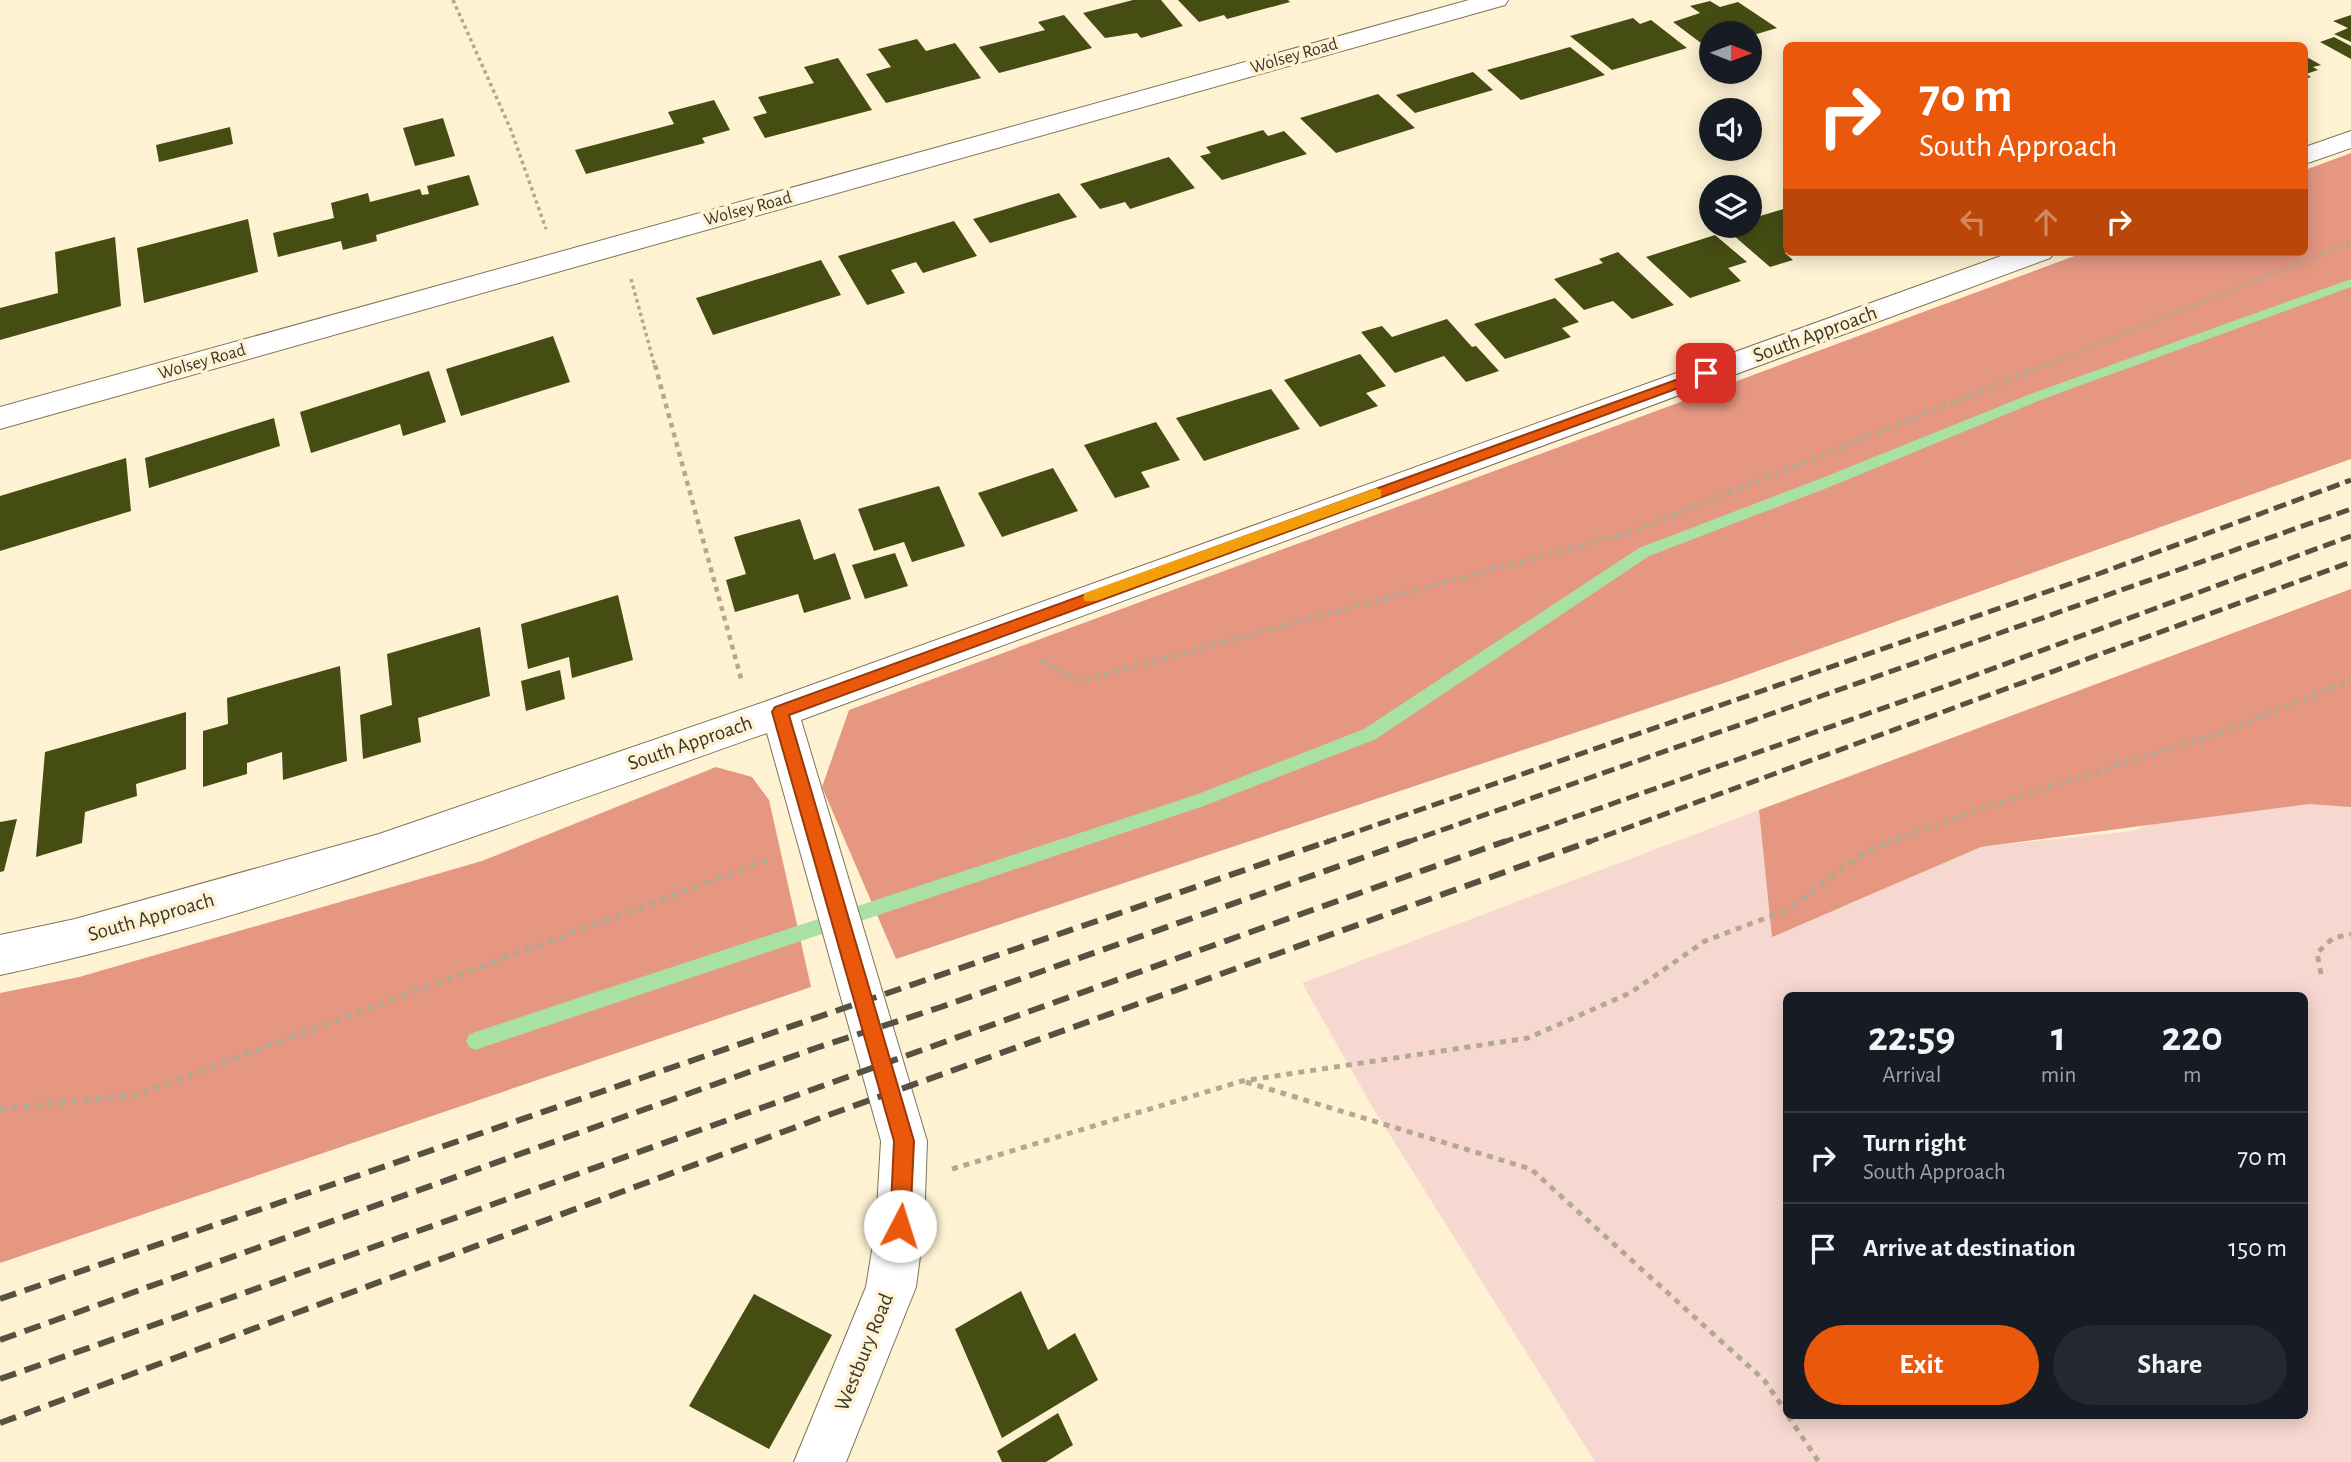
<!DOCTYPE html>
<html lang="en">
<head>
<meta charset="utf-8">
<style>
  :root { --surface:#171b24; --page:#242831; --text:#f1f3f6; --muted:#9ea1a6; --line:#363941; --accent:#ea580c }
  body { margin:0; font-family:"Alegreya Sans",sans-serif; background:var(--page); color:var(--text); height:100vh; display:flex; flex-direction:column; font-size:26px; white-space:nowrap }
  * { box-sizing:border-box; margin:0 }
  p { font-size:23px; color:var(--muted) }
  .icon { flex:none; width:38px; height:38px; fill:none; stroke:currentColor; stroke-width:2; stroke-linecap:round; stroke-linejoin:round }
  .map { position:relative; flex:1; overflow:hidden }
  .drawer { position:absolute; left:1783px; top:992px; width:525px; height:427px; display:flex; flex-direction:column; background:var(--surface); border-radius:10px; box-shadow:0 4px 18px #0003 }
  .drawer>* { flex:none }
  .banner { position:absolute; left:1783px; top:42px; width:525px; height:214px; border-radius:10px; box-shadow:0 4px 18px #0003; background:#ea580c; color:#fff; overflow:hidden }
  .needle { width:46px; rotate:91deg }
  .tools { position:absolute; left:1699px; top:21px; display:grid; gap:14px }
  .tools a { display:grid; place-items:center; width:63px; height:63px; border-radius:50%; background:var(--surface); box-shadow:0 4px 18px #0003; font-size:35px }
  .pin { position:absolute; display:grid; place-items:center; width:60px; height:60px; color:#fff; margin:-30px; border-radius:14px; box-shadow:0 4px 10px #0006 }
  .me { position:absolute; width:77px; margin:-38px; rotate:5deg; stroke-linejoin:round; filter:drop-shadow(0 0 5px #0008) }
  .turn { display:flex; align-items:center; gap:24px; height:147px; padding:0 21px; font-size:32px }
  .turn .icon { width:91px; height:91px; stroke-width:2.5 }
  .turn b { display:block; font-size:49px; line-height:60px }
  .lanes { display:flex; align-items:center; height:66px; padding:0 21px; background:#0003; justify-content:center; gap:35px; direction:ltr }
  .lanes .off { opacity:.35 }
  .eta { display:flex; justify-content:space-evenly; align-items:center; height:119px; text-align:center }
  .eta b { font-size:42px; font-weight:600; line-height:49px }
  .button { display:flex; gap:14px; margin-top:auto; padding:14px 21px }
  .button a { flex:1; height:80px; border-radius:42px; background:var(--accent); color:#fff; font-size:28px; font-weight:600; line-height:80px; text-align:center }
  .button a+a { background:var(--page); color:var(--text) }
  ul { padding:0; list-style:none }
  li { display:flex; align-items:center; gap:21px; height:91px; padding:0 21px; border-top:2px solid var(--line) }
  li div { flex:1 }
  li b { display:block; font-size:26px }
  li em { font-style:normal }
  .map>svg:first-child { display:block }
</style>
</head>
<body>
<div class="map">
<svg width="2351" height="1462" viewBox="0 0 2351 1462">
  <rect width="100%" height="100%" fill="#fef2d3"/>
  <!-- green -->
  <path fill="#f6d8d0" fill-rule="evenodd" d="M2351,750V1462H1595L1373,1108L1302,983L1759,810L1850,904L1980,847L2133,831ZM1787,996H2305V1416H1787Z"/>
  <!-- forest -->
  <g fill="#e59782">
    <polygon points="2351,153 2351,459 1727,682 896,959 822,787 849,710 2085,252 2305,252 2305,170"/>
    <polygon points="2351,589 2351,807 2309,804 1981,847 1772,937 1759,810"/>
    <polygon points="716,767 752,777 769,800 811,987 0,1263 0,993 79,977 482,861"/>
  </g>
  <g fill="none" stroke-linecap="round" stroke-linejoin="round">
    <!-- stream -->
    <polygon fill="#a9e1a5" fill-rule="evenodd" points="2351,279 2351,287 2043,399 1832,486 1649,556 1376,739 1201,807 475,1050 469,1047 466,1041 469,1035 475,1032 1198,794 1364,729 1639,548 1822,478 2033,393"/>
  </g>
  <!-- building -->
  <g fill="#464d13">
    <polygon points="1133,0 1161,0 1183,26 1141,38 1137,33 1105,38 1083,13"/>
    <polygon points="1178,0 1288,0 1290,2 1227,19 1224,15 1199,22"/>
    <polygon points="1710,1 1720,7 1738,2 1777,28 1750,36 1750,33 1712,33 1712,39 1701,43 1673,22 1700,13 1690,6"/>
    <polygon points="1064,15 1092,48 999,73 979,47 1045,30 1038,22"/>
    <polygon points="2351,15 2351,42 2334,34 2348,28 2333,21"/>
    <polygon points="1633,18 1640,24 1651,20 1687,48 1612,70 1570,36"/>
    <polygon points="2334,37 2351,46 2351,59 2320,42"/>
    <polygon points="917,39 926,51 955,43 981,78 886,103 866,74 891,67 878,49"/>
    <polygon points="1570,47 1605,75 1521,100 1487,70"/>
    <polygon points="2305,56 2321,65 2313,67 2318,70 2306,74 2311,77 2305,79"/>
    <polygon points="838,58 872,110 765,138 753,117 767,113 758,97 814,83 804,67"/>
    <polygon points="1473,72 1493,90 1415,113 1396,95"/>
    <polygon points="1378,94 1415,128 1336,153 1300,118"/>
    <polygon points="714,100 730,130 702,138 705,143 586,174 575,150 674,124 668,112"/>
    <polygon points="443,118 455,156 415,166 403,128"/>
    <polygon points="230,127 233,144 159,162 156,145"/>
    <polygon points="1263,130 1268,136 1284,131 1307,154 1222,180 1200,156 1211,153 1206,147"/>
    <polygon points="1169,157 1195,188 1130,209 1125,202 1100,209 1080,184"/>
    <polygon points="469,175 479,205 376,235 377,241 343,250 341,241 278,257 273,233 334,218 331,203 368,193 370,202 420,189 422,195 429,194 427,186"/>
    <polygon points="1059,193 1077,217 990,243 973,219"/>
    <polygon points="1787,208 1785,253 1793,260 1770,267 1725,228 1750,226 1750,219"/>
    <polygon points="248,219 258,272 144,303 137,248"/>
    <polygon points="954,221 977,256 923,273 916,262 891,270 905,293 867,305 838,256"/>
    <polygon points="1715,235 1747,262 1728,268 1741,281 1690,298 1646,257"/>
    <polygon points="115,237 121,306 0,340 0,308 58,293 55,252"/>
    <polygon points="1618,252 1674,305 1632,319 1613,301 1584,310 1554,279 1603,263 1599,259"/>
    <polygon points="821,260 841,295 713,335 696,298"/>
    <polygon points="1555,298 1579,322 1562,328 1571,337 1505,359 1474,324"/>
    <polygon points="1447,319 1472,347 1476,346 1499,371 1466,382 1444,356 1395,373 1361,332 1382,326 1392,337"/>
    <polygon points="553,336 570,382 461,416 446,369"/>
    <polygon points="1360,354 1386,386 1366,393 1378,406 1320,427 1284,380"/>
    <polygon points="429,371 446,422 403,436 400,424 311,453 300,412"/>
    <polygon points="1271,389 1300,429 1204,461 1176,418"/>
    <polygon points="274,418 280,446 149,488 145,458"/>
    <polygon points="1156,422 1180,460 1141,472 1150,487 1115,498 1084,445"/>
    <polygon points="126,458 131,511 0,551 0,496"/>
    <polygon points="1053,468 1078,511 1002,537 978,493"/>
    <polygon points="939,486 965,546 912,562 904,542 874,551 858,509"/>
    <polygon points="800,519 814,560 835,553 851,599 804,613 798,594 735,612 726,580 746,574 734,537"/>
    <polygon points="895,553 908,586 865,599 852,565"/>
    <polygon points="618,595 633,660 572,678 569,657 528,669 521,624"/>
    <polygon points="480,627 490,696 418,718 421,742 363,759 360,715 392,705 387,654"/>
    <polygon points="340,666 347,761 283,780 282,752 247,763 247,774 203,787 203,731 228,724 227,698"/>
    <polygon points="560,670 565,699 526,711 521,681"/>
    <polygon points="186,712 186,769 136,784 137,796 85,812 82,843 36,857 45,752"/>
    <polygon points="17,819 4,871 0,872 0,822"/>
    <polygon points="1021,1291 1048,1350 1075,1333 1098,1380 1002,1438 955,1329"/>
    <polygon points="754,1294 832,1335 769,1449 689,1406"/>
    <polygon points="1058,1413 1073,1445 1046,1462 1002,1462 997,1451"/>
  </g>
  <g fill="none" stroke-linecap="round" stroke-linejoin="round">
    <!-- street casing -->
    <g stroke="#7f7458" stroke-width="2">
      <g id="street">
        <polygon points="1469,0 1508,0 1505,5 0,429 0,407"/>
        <polygon points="2351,131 2351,148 2305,164 2305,147"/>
        <path d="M2012,252H2055L2050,258L801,720L927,1141L924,1226L916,1287L846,1462H794L866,1287L876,1226L881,1141L767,733C514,822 262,918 0,975V935L75,919L379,834L767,701Z"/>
      </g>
    </g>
    <!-- path-far2 -->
    <g stroke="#b3a992" stroke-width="3.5" stroke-dasharray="3.5 3.5" stroke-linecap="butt">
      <polyline points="453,0 511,130 546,229"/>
      <polyline points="631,279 655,367"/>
      <polyline points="2041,367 2351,242"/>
    </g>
    <!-- path-far1 -->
    <g stroke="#b3a992" stroke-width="4.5" stroke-dasharray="5 5" stroke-linecap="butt">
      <polyline points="655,365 742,682"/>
      <polyline points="1040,661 1080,681 1634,531 2045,365"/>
      <polyline points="1887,843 1980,809 2225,731 2351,680"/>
    </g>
    <!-- path -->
    <g stroke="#b3a992" stroke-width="5" stroke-dasharray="6 6" stroke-linecap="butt">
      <polyline points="2321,974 2317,953 2333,938 2351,934"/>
      <polyline points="1246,1082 1531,1169 1764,1380 1787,1413"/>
      <polyline points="0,1109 136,1095 773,858"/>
      <polyline points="952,1169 1242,1081 1528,1038 1630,993 1705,941 1787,910 1866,851 1892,841"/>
      <polyline points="1788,1416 1819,1462"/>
    </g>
    <!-- street -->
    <use href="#street" fill="#fff" fill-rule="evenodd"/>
    <!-- rail-far1 -->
    <g stroke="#575142" stroke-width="5" stroke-dasharray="13 6" stroke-linecap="butt">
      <polyline points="1324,843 2098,574 2351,480"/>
      <polyline points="1405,843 2351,509"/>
      <polyline points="1501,843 1943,687 2351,536"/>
      <polyline points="1586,843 2351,562"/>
    </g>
    <!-- rail -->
    <g stroke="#575142" stroke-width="6" stroke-dasharray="17 9" stroke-linecap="butt">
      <polyline points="0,1299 1329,841"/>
      <polyline points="0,1340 816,1048 941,1007 1410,841"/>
      <path d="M0,1379C503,1203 1004,1019 1506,841"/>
      <polyline points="0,1423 823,1117 1591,841"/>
    </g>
  </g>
  <!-- route -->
  <polygon fill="#ea580c" stroke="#983908" stroke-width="2" points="1706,369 1711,370 1711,376 789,715 914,1141 910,1226 907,1233 900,1236 893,1233 890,1226 894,1141 772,712 775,707"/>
  <!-- slow -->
  <polygon fill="#f59e0b" points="1376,488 1381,490 1381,497 1096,601 1085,601 1083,597 1085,593"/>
  <g text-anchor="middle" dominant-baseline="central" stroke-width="7" stroke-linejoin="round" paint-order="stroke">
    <!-- far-street labels -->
    <g font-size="18" fill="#3b362a" stroke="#fef2d3">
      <text transform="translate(1294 56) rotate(-16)">Wolsey Road</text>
      <text transform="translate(748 209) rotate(-15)">Wolsey Road</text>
      <text transform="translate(202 362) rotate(-16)">Wolsey Road</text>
    </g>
    <!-- street labels -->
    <g font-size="21" fill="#3b362a" stroke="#fef2d3">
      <text transform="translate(1815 334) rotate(-20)">South Approach</text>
      <text transform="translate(690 743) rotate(-19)">South Approach</text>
      <text transform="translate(151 917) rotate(-16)">South Approach</text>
      <text transform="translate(864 1352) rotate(-68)">Westbury Road</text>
    </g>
  </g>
</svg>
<div class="tools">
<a><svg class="needle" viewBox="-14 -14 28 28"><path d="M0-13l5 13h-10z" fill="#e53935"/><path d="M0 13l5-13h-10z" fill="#9ea1a6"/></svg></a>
<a><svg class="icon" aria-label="sound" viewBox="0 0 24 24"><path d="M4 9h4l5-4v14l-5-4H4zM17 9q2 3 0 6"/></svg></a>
<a><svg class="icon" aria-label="layers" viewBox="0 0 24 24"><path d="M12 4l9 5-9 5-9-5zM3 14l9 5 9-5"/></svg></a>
</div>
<div class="pin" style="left:1706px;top:373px;background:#d93025"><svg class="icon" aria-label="arrive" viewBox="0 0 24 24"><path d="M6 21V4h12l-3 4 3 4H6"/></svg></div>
<svg class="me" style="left:900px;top:1226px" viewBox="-20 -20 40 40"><circle r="19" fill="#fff"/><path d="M0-13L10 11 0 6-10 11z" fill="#ea580c"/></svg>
<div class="banner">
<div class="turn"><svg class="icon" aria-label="right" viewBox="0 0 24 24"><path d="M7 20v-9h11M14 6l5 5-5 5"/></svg><div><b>70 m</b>South Approach</div></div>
<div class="lanes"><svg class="icon off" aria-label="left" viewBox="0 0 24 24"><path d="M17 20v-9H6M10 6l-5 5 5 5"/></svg><svg class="icon off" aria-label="ahead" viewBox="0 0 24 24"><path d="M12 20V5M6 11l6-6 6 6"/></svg><svg class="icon" aria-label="right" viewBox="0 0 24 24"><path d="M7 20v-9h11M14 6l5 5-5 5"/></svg></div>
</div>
<section class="drawer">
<div class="eta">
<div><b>22:59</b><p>Arrival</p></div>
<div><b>1</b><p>min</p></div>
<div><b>220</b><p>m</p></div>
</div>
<ul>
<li><svg class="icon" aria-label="right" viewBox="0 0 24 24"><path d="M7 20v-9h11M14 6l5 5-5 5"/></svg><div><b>Turn right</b><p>South Approach</p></div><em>70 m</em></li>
<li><svg class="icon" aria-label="arrive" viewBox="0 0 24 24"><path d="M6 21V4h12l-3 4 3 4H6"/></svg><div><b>Arrive at destination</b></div><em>150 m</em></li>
</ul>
<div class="button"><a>Exit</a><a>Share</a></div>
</section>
</div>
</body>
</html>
